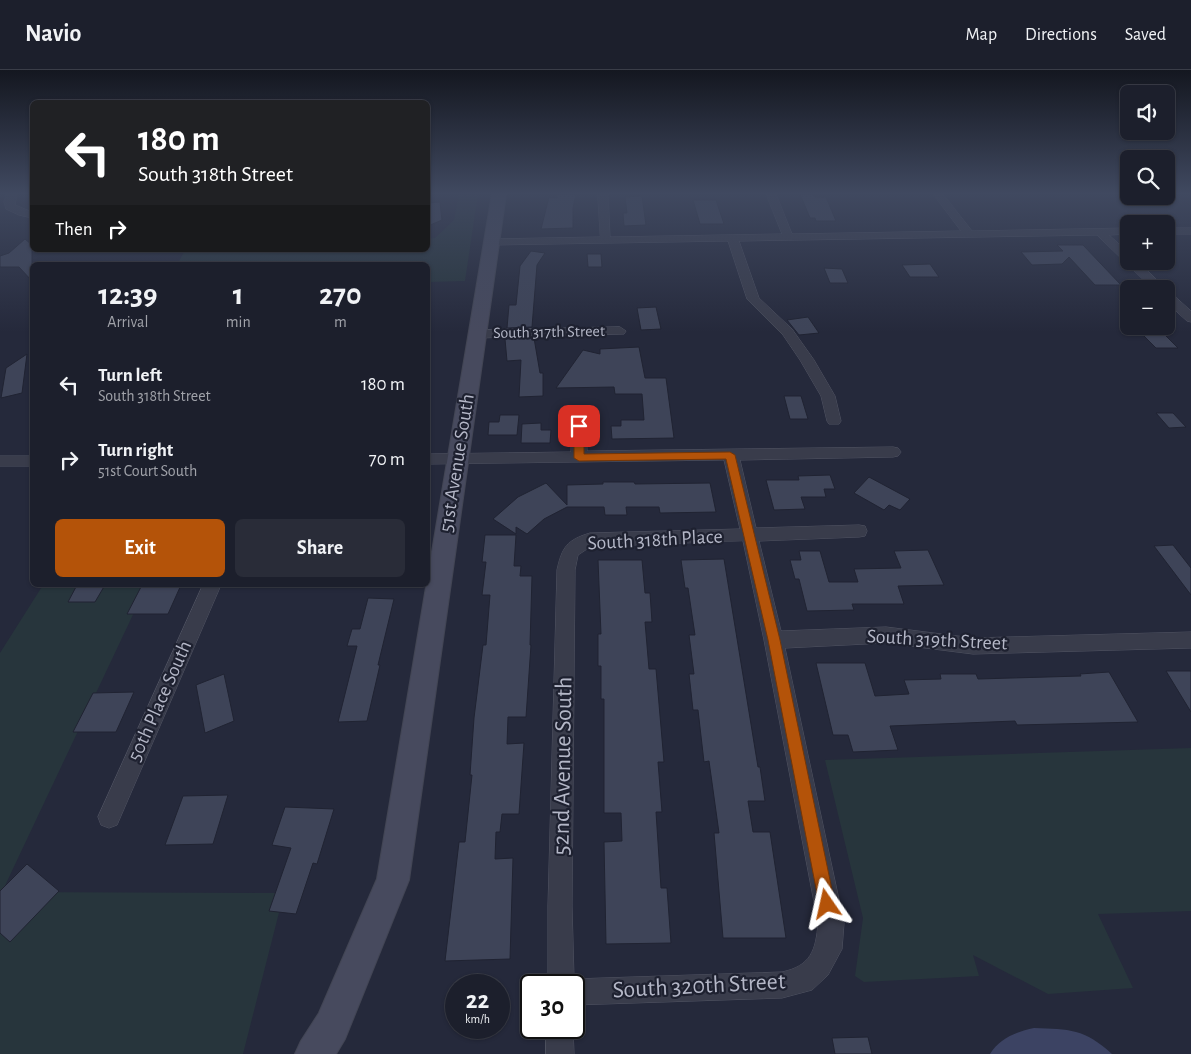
<!DOCTYPE html>
<html lang="en">
<head>
<meta charset="utf-8">
<style>
  :root { --surface:#1c1f2c; --page:#292c38; --text:#f1f3f6; --muted:#a0a2a9; --line:#3a3d48; --accent:#b45309 }
  body { margin:0; font-family:"Alegreya Sans",sans-serif; background:var(--page); color:var(--text); height:100vh; display:flex; flex-direction:column; font-size:19px; white-space:nowrap }
  * { box-sizing:border-box; margin:0 }
  p { font-size:16px; color:var(--muted) }
  .icon { flex:none; width:28px; height:28px; fill:none; stroke:currentColor; stroke-width:2; stroke-linecap:round; stroke-linejoin:round }
  .map { position:relative; flex:1; overflow:hidden }
  .drawer { position:absolute; left:30px; top:192px; width:400px; height:325px; display:flex; flex-direction:column; background:var(--surface); border-radius:8px; box-shadow:0 1px 4px #0004,0 0 0 1px var(--line) }
  .drawer>* { flex:none }
  .guide { position:absolute; left:30px; top:30px; width:400px; height:152px; border-radius:8px; box-shadow:0 1px 4px #0004,0 0 0 1px var(--line); background:#202124; color:#fff; overflow:hidden }
  .fabs { position:absolute; left:1120px; top:15px; display:grid; gap:10px }
  .fabs a { display:grid; place-items:center; width:55px; height:55px; border-radius:8px; background:var(--surface); box-shadow:0 1px 4px #0004,0 0 0 1px var(--line); font-size:25px }
  .speed { position:absolute; left:445px; top:904px; display:flex; gap:10px; font-size:25px; font-weight:700; text-align:center }
  .speed>* { display:grid; place-content:center; width:65px; height:65px; border-radius:50%; background:var(--surface); box-shadow:0 1px 4px #0004,0 0 0 1px var(--line); line-height:1 }
  .speed small { font-size:12px; font-weight:400 }
  .speed .limit { border:2px solid #111; border-radius:8px; background:#fff; color:#111 }
  .pin { position:absolute; display:grid; place-items:center; width:42px; height:42px; color:#fff; margin:-21px; border-radius:10px; box-shadow:0 2px 8px #0006 }
  .me { position:absolute; width:55px; margin:-28px; rotate:349deg; stroke-linejoin:round; filter:drop-shadow(0 0 4px #0008) }
  .turn { display:flex; align-items:center; gap:18px; height:105px; padding:0 25px; font-size:22px }
  .turn .icon { width:65px; height:65px; stroke-width:2.5 }
  .turn b { display:block; font-size:35px; line-height:42px }
  .then { display:flex; align-items:center; height:48px; padding:0 25px; background:#0003; gap:10px; font-size:19px }
  .eta { display:flex; justify-content:space-evenly; align-items:center; height:85px; text-align:center }
  .eta b { font-size:30px; font-weight:600; line-height:35px }
  .primary-button { display:flex; gap:10px; margin-top:auto; padding:10px 25px }
  .primary-button a { flex:1; height:58px; border-radius:8px; background:var(--accent); color:#fff; font-size:20px; font-weight:600; line-height:58px; text-align:center }
  .primary-button a+a { background:var(--page); color:var(--text) }
  ul { padding:0; list-style:none }
  li { display:flex; align-items:center; gap:15px; height:75px; padding:0 25px }
  li div { flex:1 }
  li b { display:block; font-size:19px }
  li em { font-style:normal }
  header { display:flex; align-items:center; gap:30px; box-sizing:border-box; height:70px; padding:0 25px; background:var(--surface); border-bottom:1px solid var(--line) }
  header strong { font-size:24px }
  nav { display:flex; gap:28px; margin-inline-start:auto; font-size:18px }
  .map>svg:first-child { display:block }
</style>
</head>
<body>
<header>
<strong>Navio</strong>
<nav><a>Map</a><a>Directions</a><a>Saved</a></nav>
</header>
<div class="map">
<svg width="1191" height="984" viewBox="0 0 1191 984">
  <rect width="100%" height="100%" fill="#25293b"/>
  <!-- green -->
  <g fill="#27353c">
    <polygon points="459,124 478,124 465,211 428,212 428,195 177,195 185,180 428,180 428,169 435,168 454,150"/>
    <polygon points="43,515 147,515 2,822 284,823 243,984 0,984 0,583"/>
    <polygon points="1191,678 1191,841 1098,844 1133,918 1048,924 973,885 979,906 864,912 855,906 863,848 825,690"/>
  </g>
  <!-- water -->
  <path fill="#3c4363" d="M1034,958C1069,959 1085,959 1112,984H990C1000,968 1016,962 1034,958Z"/>
  <!-- building -->
  <g fill="#3e4458" stroke="#202332">
    <polygon points="557,124 576,124 573,138 573,158 541,159 549,127 557,128"/>
    <polygon points="800,124 813,124 815,127 826,127 836,151 816,151 815,148 810,148"/>
    <polygon points="642,126 646,155 624,156 623,143 627,143 625,127"/>
    <polygon points="693,130 716,130 724,154 700,154"/>
    <polygon points="440,132 442,150 428,156 428,133"/>
    <polygon points="25,169 32,175 32,211 19,197 0,197 0,186 9,183"/>
    <polygon points="1057,175 1083,175 1121,215 1095,215 1069,187 1062,194 1032,195 1021,182 1063,181"/>
    <polygon points="531,181 545,183 537,195 532,257 507,258 509,235 516,235 520,196"/>
    <polygon points="587,184 601,184 602,197 588,197"/>
    <polygon points="930,194 939,207 910,207 902,195"/>
    <polygon points="824,198 842,199 848,213 830,213"/>
    <polygon points="656,237 661,259 641,260 637,238"/>
    <polygon points="808,247 819,263 799,265 787,250"/>
    <polygon points="1157,257 1178,278 1156,278 1136,258"/>
    <polygon points="534,268 540,303 543,303 543,326 519,327 521,290 507,291 505,269"/>
    <polygon points="639,277 645,308 666,308 674,368 612,369 611,356 621,356 621,350 644,350 642,324 615,324 614,317 556,318 583,280 600,284 600,279"/>
    <polygon points="27,284 22,323 1,328 6,298"/>
    <polygon points="784,326 801,326 808,349 790,349"/>
    <polygon points="1156,343 1173,343 1186,357 1169,358"/>
    <polygon points="500,345 519,345 517,365 488,365 489,352 499,352"/>
    <polygon points="541,353 541,360 551,360 550,373 521,373 522,354"/>
    <polygon points="830,405 835,419 824,419 826,427 801,427 805,439 774,440 766,410 799,410 798,406"/>
    <polygon points="869,407 910,429 900,440 889,435 884,440 854,423"/>
    <polygon points="603,412 634,412 635,414 710,413 716,442 660,443 659,437 626,437 627,445 605,445 604,437 567,437 544,449 527,464 516,457 516,464 493,449 518,427 546,413 567,435 567,415 603,414"/>
    <polygon points="485,465 516,465 514,496 521,496 520,506 532,506 530,575 531,575 526,647 508,647 507,674 524,673 519,744 502,744 500,762 496,762 495,789 513,788 510,889 445,891 459,772 465,772 472,705 470,705 474,648 483,575 486,575 490,525 482,525 486,492 482,492"/>
    <polygon points="1173,475 1191,498 1191,525 1154,476"/>
    <polygon points="928,480 944,515 898,516 904,534 852,534 854,540 807,541 799,509 795,509 790,490 801,490 799,481 820,481 829,512 858,512 854,499 901,498 894,481"/>
    <polygon points="724,489 758,697 760,697 765,731 748,731 753,762 770,762 786,868 723,868 714,763 719,763 709,691 704,692 698,640 693,640 689,604 694,604 689,565 695,565 688,518 685,518 681,490"/>
    <polygon points="598,490 642,490 645,523 650,523 652,552 645,552 649,599 656,599 664,692 658,692 662,742 656,742 661,818 667,818 671,873 606,874 604,772 622,771 621,743 604,743 604,629 601,629 601,596 598,596 598,564 601,564"/>
    <polygon points="77,515 105,515 95,532 68,532"/>
    <polygon points="142,515 181,515 168,544 127,544"/>
    <polygon points="368,528 394,529 378,595 380,595 367,651 338,652 357,576 347,576 352,559 360,559"/>
    <polygon points="816,593 865,593 875,626 909,624 904,610 941,609 940,604 976,604 978,609 1081,606 1080,604 1109,602 1138,652 1017,655 1015,651 890,656 898,680 853,682 848,665 833,665"/>
    <polygon points="1166,601 1191,601 1191,642"/>
    <polygon points="224,604 234,651 205,663 196,615"/>
    <polygon points="134,622 116,662 73,662 93,623"/>
    <polygon points="228,725 213,774 165,775 183,726"/>
    <polygon points="285,737 334,739 317,794 313,793 296,844 269,841 291,778 272,775"/>
    <polygon points="27,794 59,821 10,872 0,863 0,821"/>
    <polygon points="868,967 872,984 835,984 832,968"/>
  </g>
  <g fill="none" stroke-linecap="round" stroke-linejoin="round">
    <!-- street casing -->
    <g stroke="#515463" stroke-width="1">
      <g id="street">
        <polygon points="7,124 17,124 15,135 32,142 32,148 19,145 6,139 4,132"/>
        <polygon points="598,124 608,124 610,167 782,164 766,124 776,124 792,164 961,161 933,124 943,124 972,161 1129,158 1129,164 1109,165 1129,183 1129,191 1138,191 1166,219 1153,219 1097,165 739,171 759,228 792,259 814,290 835,326 841,351 839,354 829,354 827,351 821,326 800,290 783,265 747,229 728,171 491,175 486,172 491,169 600,167"/>
        <rect x="1166" y="158" width="25" height="6"/>
        <polygon points="1166,221 1170,222 1191,241 1191,252 1187,251 1166,232"/>
        <polygon points="620,257 626,261 624,264 477,268 471,264 477,260"/>
        <path d="M579,336L584,338L586,341L587,381L893,377L898,378L901,382L898,386L893,387L740,390L756,458L859,455L865,456L867,461L865,466L859,467L759,471L781,561L886,557L973,568L1191,562V578L973,584L886,573L785,578L844,853L842,879L828,905L812,920L782,928L574,935V915H548V836L557,500C562,477 567,470 590,463L740,459L724,390L428,394V384L571,382L572,341L574,338ZM743,471L764,570L818,853C816,880 811,896 782,902L574,909L572,836L575,500L578,485L590,477Z"/>
        <rect x="0" y="386" width="32" height="10"/>
        <polygon points="203,515 221,515 117,755 109,758 101,755 98,747"/>
        <polygon points="546,958 573,958 574,984 546,984"/>
      </g>
    </g>
    <!-- secondary casing -->
    <g stroke="#424554" stroke-width="2">
      <polygon id="secondary" points="492,124 506,124 409,810 345,969 336,984 295,984 301,971 319,943 377,809"/>
    </g>
    <!-- street -->
    <use href="#street" fill="#393c4b" fill-rule="evenodd"/>
    <!-- secondary -->
    <use href="#secondary" fill="#474a5e" fill-rule="evenodd"/>
  </g>
  <!-- sky -->
  <linearGradient id="sky" x2="0" y2="1"><stop stop-color="#141720"/><stop offset="0.47" stop-color="#404960"/><stop offset="1" stop-color="#404960" stop-opacity="0"/></linearGradient>
  <rect width="1191" height="262" fill="url(#sky)"/>
  <!-- route -->
  <polygon fill="#b45309" stroke="#753606" points="579,353 584,356 584,384 730,382 735,385 780,570 835,834 833,840 827,842 821,840 819,834 768,570 726,389 579,391 574,388 574,356"/>
  <g text-anchor="middle" dominant-baseline="central" stroke-width="4.5" stroke-linejoin="round" paint-order="stroke">
    <!-- far-street labels -->
    <g font-size="16" fill="#b4b7c7" stroke="#1e2130">
      <text transform="translate(549 262) rotate(-1)">South 317th Street</text>
    </g>
    <!-- street labels -->
    <g font-size="20" fill="#b4b7c7" stroke="#1e2130">
      <text transform="translate(457 393) rotate(-81)">51st Avenue South</text>
      <text transform="translate(655 470) rotate(-3)">South 318th Place</text>
      <text transform="translate(937 570) rotate(3)">South 319th Street</text>
      <text transform="translate(160 631) rotate(-66)">50th Place South</text>
    </g>
    <!-- near-street labels -->
    <g font-size="24" fill="#b4b7c7" stroke="#1e2130">
      <text transform="translate(563 696) rotate(-89)">52nd Avenue South</text>
      <text transform="translate(699 916) rotate(-3)">South 320th Street</text>
    </g>
  </g>
</svg>
<div class="fabs">
<a><svg class="icon" aria-label="sound" viewBox="0 0 24 24"><path d="M4 9h4l5-4v14l-5-4H4zM17 9q2 3 0 6"/></svg></a>
<a><svg class="icon" aria-label="search" viewBox="0 0 24 24"><circle cx="10" cy="10" r="6"/><path d="M15 15l6 6"/></svg></a>
<a>+</a>
<a>−</a>
</div>
<div class="speed"><div>22<small>km/h</small></div><div class="limit">30</div></div>
<div class="pin" style="left:579px;top:356px;background:#d93025"><svg class="icon" aria-label="arrive" viewBox="0 0 24 24"><path d="M6 21V4h12l-3 4 3 4H6"/></svg></div>
<svg class="me" style="left:827px;top:834px" viewBox="-20 -20 40 40"><path d="M0-17L14 15 0 8-14 15z" fill="#b45309" stroke="#fff" stroke-width="4"/></svg>
<div class="guide">
<div class="turn"><svg class="icon" aria-label="left" viewBox="0 0 24 24"><path d="M17 20v-9H6M10 6l-5 5 5 5"/></svg><div><b>180 m</b>South 318th Street</div></div>
<div class="then">Then<svg class="icon" aria-label="right" viewBox="0 0 24 24"><path d="M7 20v-9h11M14 6l5 5-5 5"/></svg></div>
</div>
<section class="drawer">
<div class="eta">
<div><b>12:39</b><p>Arrival</p></div>
<div><b>1</b><p>min</p></div>
<div><b>270</b><p>m</p></div>
</div>
<ul>
<li><svg class="icon" aria-label="left" viewBox="0 0 24 24"><path d="M17 20v-9H6M10 6l-5 5 5 5"/></svg><div><b>Turn left</b><p>South 318th Street</p></div><em>180 m</em></li>
<li><svg class="icon" aria-label="right" viewBox="0 0 24 24"><path d="M7 20v-9h11M14 6l5 5-5 5"/></svg><div><b>Turn right</b><p>51st Court South</p></div><em>70 m</em></li>
</ul>
<div class="primary-button"><a>Exit</a><a>Share</a></div>
</section>
</div>
</body>
</html>
